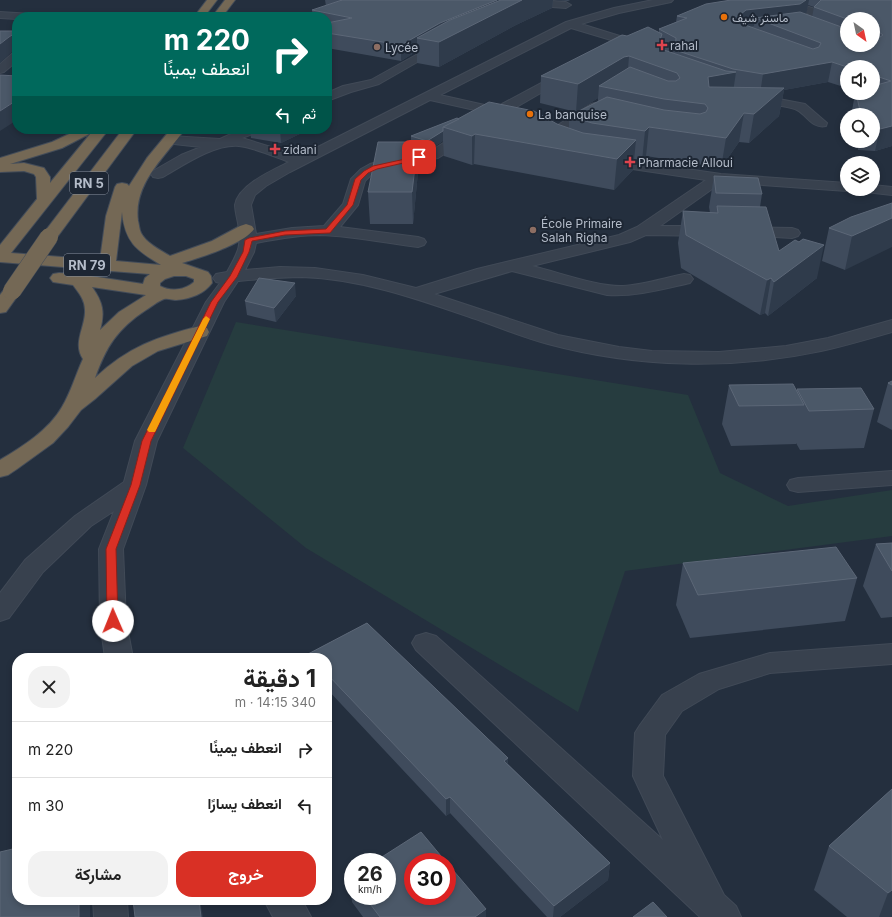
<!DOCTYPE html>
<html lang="ar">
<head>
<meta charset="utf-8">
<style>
  :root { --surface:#fff; --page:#f2f2f2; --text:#222; --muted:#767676; --line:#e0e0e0; --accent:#d93025 }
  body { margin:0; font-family:Inter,Vazirmatn,sans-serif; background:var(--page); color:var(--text); direction:rtl; height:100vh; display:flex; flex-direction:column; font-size:15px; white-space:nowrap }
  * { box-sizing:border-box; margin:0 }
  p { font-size:13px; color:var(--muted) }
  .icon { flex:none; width:22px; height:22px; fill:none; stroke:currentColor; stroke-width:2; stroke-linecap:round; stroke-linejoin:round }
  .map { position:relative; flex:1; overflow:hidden; direction:ltr }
  .details { position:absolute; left:12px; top:653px; width:320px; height:252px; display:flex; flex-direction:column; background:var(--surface); border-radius:16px; box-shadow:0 2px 6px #0003; direction:rtl }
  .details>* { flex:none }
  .top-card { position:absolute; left:12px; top:12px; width:320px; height:122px; border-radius:16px; box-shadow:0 2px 6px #0003; direction:rtl; background:#00695c; color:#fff; overflow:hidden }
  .needle { width:26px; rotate:147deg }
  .fabs { position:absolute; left:840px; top:12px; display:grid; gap:8px }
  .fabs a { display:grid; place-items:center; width:40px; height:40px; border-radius:50%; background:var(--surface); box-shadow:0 2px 6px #0003; font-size:20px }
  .speed { position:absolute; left:344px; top:853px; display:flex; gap:8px; font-size:20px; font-weight:700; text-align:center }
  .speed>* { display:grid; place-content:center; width:52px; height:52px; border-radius:50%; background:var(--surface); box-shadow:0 2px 6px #0003; line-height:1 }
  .speed small { font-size:10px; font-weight:400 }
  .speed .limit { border:6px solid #d22; background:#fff; color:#111 }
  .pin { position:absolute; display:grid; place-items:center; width:34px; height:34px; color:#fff; margin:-17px; border-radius:8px; box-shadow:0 2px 6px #0006 }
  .me { position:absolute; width:44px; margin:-22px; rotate:359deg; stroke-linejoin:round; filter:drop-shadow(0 0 3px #0008) }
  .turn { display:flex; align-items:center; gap:14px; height:84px; padding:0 16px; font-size:18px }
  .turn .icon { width:52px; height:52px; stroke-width:2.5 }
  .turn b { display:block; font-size:28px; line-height:34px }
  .then { display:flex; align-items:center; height:38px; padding:0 16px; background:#0003; gap:8px; font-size:15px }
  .round { display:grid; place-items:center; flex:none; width:42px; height:42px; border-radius:16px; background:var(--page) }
  .overview { display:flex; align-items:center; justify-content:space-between; height:68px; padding:0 16px }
  h1 { font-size:24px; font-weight:700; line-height:30px }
  .action { display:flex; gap:8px; margin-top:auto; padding:8px 16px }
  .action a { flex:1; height:46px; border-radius:16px; background:var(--accent); color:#fff; font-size:16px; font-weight:700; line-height:46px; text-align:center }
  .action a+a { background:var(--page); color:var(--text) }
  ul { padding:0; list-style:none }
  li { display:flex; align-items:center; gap:12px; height:56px; padding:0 16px; border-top:1px solid var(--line) }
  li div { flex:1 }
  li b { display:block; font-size:15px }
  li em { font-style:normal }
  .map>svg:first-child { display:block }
</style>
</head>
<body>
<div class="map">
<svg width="892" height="917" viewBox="0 0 892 917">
  <rect width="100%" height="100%" fill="#242f3e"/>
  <!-- green -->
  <polygon fill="#263c3f" points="236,322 688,395 720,473 788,506 892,490 892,536 625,571 578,712 306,548 183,448"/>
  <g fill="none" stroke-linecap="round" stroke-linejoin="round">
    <!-- minor casing -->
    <g stroke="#414a57" stroke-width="2">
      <g id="minor">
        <polygon points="538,0 566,2 571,5 566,8 538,6 523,9 518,6 520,4"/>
        <path d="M653,0H673L671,2L619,13L581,24L649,45L650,47L649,49H641L571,28L440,95L498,108L502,104L562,72H570L572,74L570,76L508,112C511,118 519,119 522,124L521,127C511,129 502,123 497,115L430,100L290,172L266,186L255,195L251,205L256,234L292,228L324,226L343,204L351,179L361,169L370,164L385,160L429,152L464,130H474L476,133L474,136L438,158L391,167L380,170L371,175L365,181L358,205L340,227L418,237L424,239L426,242L424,245L418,247C386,243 353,236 320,235C299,235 277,239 256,243L254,252L245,270L280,267L315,268L363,275L416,288L477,269L619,235L637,227L706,180L599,164L597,161L599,158L604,157L721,174L847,183V189H853L847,191L722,182L660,226H711L717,228L719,231L717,234L711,236L646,235L630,242L532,266C558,272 598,287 623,286C643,285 664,278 684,274L690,275L693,279L690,283C663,289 635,297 607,295L512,271L434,294L558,335L619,347L652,351L719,352L786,346L828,338L892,320V332C868,339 845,346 821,351C731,370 637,368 548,344C525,338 503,329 481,321C423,301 364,279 302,277C281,277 260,279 238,281L224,302L157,441L146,485L123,549L126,621L133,658H105L100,621L99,549L114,511L91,526L43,572L9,618L0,621V593L25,560L75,516L124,482L135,441L206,302L220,283L216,282L213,278L216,274L227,272C238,252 242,247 238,223C237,218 235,210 235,205C238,185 273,170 289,162C275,157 252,147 239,146C214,144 184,165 163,177L158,178L153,177L151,174L153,171L181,155L201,147L165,143L163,140L165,137L170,136L220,139L242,129H260L258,132L242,138L300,156L566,22L614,8Z"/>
        <path d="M774,0H788L815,9L819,15C812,24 798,31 786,28L785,26L786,24L802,21L809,14L776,2Z"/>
        <polygon points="0,12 32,14 37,17 17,17 17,19 0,18"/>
        <polygon points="443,40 447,41 448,43 447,45 379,84 351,92 327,101 327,93 343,86 371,80"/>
        <polygon points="17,52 17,61 4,72 0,73 0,64 13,53"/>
        <path d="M752,94L805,104L827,123L826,126C812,129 807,115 797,110C786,105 761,104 748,101L746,98L748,95Z"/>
        <polygon points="595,103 599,104 601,107 599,110 549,143 539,143 537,140 539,137 591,104"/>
        <polygon points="873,185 892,187 892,195 865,192 863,189 873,189"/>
        <polygon points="743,227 792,228 798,230 800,233 798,236 792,238 737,235 735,232 737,229"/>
        <polygon points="892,471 892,485 798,492 790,490 787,485 790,480 798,478"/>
        <polygon points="426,633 436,636 663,840 633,776 635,733 640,725 662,695 699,674 770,653 892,644 892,664 770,673 719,689 682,711 665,735 663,776 724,895 736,906 741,917 700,917 416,650 412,643 416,636"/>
        <polygon points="93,900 127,900 128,917 94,917"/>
        <polygon points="264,900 302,900 311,917 273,917"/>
      </g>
    </g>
    <!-- highway casing -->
    <g stroke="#434c59" stroke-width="2">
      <g id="highway">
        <polygon points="207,0 217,0 204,17 194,17"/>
        <polygon points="225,0 235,0 222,17 212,17"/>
        <path d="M80,129H109L11,253L100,260L106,216L115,187L117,184L122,183L127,184L129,186L147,158L171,129H185C165,157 133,183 138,221C139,224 139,229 141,233C146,243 160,250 170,256L212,241L240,226L246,224L252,226L254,229C244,244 199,258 182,263L208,272L211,276L212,283C204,294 190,299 176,300C173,300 168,298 164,299C158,301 151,307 146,310C117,329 106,347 95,378C128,347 157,337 200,326L207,328L209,332L207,336L158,351L132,366L95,399L81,410L68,427L53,443L17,469L8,475L0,477V460C22,447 49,430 62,407C71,392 76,374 83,359C72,343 86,326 85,310C85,300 79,293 73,285L53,282L50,278L53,274L59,273L78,274L143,284L145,278L150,274L111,271L107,272L101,270L0,262V245L37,199L36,177L34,174L24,171L0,172V158L52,142ZM91,133L50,183V177L44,168L24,163L10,164L62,148ZM122,212C125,242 136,250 161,265L116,261ZM174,276H186L194,279V282C185,290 171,292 160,286V283L165,279ZM92,287L146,295L119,312L100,330C105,313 103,302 92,287Z"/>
        <polygon points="123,129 137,129 55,240 49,242 43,240 41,237 43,234"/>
        <polygon points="12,286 18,287 21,291 6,312 0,313 0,295 6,287"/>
      </g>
    </g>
    <!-- minor -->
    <use href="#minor" fill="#38414e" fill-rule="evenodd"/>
    <!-- highway -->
    <use href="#highway" fill="#746855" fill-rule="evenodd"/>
    <!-- highway-bridge casing -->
    <g stroke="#434c59" stroke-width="19" stroke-linecap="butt">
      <polyline id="highway-bridge" points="12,291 49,237"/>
    </g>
    <!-- highway-bridge -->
    <use href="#highway-bridge" stroke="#746855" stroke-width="18"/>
  </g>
  <!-- wall -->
  <g fill="#3f4b5c" fill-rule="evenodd">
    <polygon points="325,0 553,0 552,8 516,25 439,67 417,63 417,51 401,61 327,48 327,17 313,17 312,10 326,6"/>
    <polygon points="557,0 570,0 568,1"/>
    <path d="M731,0H892V146L875,151L858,150L857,141H873V115H852V111L855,93H873V67H847V88L828,82L784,90L779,116L749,143L739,142L721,168L646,156L642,161L634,159L633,170L614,190L474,164L472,165L444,156L443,141L428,151L418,148V172L413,224H370L368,192L411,142V136L457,118L557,124L569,128V116L598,102V98L576,112L540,103L541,76L627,36L659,32V29L676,22L677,16ZM808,5L814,7L812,17L806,14ZM847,19H873V45H847Z"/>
    <polygon points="189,129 215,129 214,132 190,133"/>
    <polygon points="250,129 310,129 281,143 251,138"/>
    <polygon points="714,176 762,194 760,207 779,251 817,278 768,316 765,313 760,315 681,268 678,243 683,211 710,213 709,207"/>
    <polygon points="892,203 845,270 822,261 829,228"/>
    <polygon points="296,296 276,322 247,315 245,301"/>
    <polygon points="892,381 892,430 877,422 888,383"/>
    <polygon points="729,385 797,391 797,389 874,409 864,448 800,450 796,443 796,444 731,446 722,424"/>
    <polygon points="892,543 892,617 881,618 863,586 876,544"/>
    <polygon points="683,563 857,578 845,621 690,638 676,605"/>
    <polygon points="367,623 508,758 508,764 610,863 608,880 560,917 547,917 450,813 446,816 327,689 327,658 308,658 308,654"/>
    <polygon points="892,789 892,916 891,917 847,917 814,890 829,846"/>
    <polygon points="353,876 353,896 387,896 486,917 363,917 352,902 350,878"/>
  </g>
  <!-- shaded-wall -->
  <g fill="#2f3b4b">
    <polygon points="497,0 553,0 552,8 516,25 439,67 439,42 417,38 417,51 401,61 401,45 440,23"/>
    <polygon points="806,0 809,0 806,15 755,18 754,26 744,28 738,32 741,14 746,10"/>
    <polygon points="17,32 17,49 12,52 0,63 0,44 9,37"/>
    <polygon points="629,56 627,82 599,86 598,98 576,112 578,84 624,57"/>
    <polygon points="832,62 828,82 784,90 779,116 749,143 754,114 760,94 763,74"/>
    <polygon points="736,72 732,99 705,104 708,77"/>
    <polygon points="17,100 17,120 0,131 0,111"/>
    <polygon points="744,113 739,142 721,168 726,138"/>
    <polygon points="892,126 892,146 875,151 880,129"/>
    <polygon points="649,127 646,156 642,161 645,131"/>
    <polygon points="280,129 310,129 281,143"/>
    <polygon points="443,131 443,141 428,151 427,141"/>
    <polygon points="475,134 474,164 472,165 472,136"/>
    <polygon points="636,140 633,170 614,190 617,159"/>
    <polygon points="418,142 418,172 413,224 412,192"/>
    <polygon points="892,218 892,247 845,270 852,236"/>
    <polygon points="824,245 817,278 768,316 774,282"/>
    <polygon points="771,278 765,313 760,315 767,280"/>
    <polygon points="295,283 296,296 276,322 274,308"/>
    <polygon points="508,758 507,775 504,761"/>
    <polygon points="450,797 450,813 446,816 446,799"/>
    <polygon points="610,863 608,880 560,917 553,917 554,906"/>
    <polygon points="892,890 892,916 891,917 879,917 888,893"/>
    <rect x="79" y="900" width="11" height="17"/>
    <polygon points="199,900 200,900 203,917 201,917"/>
    <polygon points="486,909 486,917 475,917"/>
  </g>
  <!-- building -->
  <g fill="#4b5868" stroke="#5c6777">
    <polygon points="340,0 497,0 440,23 401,45 327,33 327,23 352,18 312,10 342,0"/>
    <polygon points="501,0 522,0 439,42 417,38 450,20"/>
    <polygon points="731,0 806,0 800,4 746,10 741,14 742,22 748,26 813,49 819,47 821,43 755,18 800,12 847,29 847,45 873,45 873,38 877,39 883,35 875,29 873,28 873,19 847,19 814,7 821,0 892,0 892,126 880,129 873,129 873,115 861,115 856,93 873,93 873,86 891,81 873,75 873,67 847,67 832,62 763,74 733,69 675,50 676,38 659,29 687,18 677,16 706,4"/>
    <polygon points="648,27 662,34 660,40 664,50 726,71 736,72 708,77 709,87 784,88 754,114 744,113 726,138 649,127 645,131 592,123 569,116 607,97 664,110 700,114 706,112 708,108 705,104 664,99 599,86 630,67 668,81 676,81 680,78 677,73 629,56 624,57 578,84 541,76 622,35 627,36"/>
    <polygon points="0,31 17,31 17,32 9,37 0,44"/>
    <polygon points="0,75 17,76 17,100 0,111"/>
    <polygon points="489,102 534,111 557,124 583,133 636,140 617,159 475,134 472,136 443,127"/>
    <polygon points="457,118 459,119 443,127 443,131 427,141 411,136"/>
    <polygon points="378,142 418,142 412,192 368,192"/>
    <polygon points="714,176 758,178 762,194 716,193"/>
    <polygon points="892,203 892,218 852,236 829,228 851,217"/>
    <polygon points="717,206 766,207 779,251 795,240 799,242 803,239 824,245 774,282 771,278 767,280 686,235 683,211 718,213"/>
    <polygon points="259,278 295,283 274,308 245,301"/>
    <polygon points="892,381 892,385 888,383"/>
    <polygon points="793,384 804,405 739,406 729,385"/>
    <polygon points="861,388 874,409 809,411 797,389"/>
    <polygon points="892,543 892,571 876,544"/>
    <polygon points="836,547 857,578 698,595 683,563"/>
    <polygon points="367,623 508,758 504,761 610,863 554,906 450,797 446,799 327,674 327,658 312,658 308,654"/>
    <polygon points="892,789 892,890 888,893 829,846"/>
    <polygon points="421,832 446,862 413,862 413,896 447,896 447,863 486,909 475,917 380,917 364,896 387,896 387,862 374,862"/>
    <polygon points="17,848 17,900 79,900 79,917 0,917 0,852"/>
    <polygon points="353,876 353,881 350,878"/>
    <polygon points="133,900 199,900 201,917 135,917"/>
    <polygon points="653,902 667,917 633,917"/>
  </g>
  <!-- route -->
  <polygon fill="#d93025" stroke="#8d1f18" points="419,156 421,156 421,159 377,169 368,173 361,180 353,205 330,233 285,235 252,241 249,252 237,277 218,302 151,441 140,485 116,549 118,621 117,624 109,624 107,621 106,549 131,485 142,441 211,302 230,276 243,252 245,240 249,238 285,231 326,229 347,205 355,179 364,171 373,166"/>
  <!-- slow -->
  <polygon fill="#f59e0b" points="206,316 210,319 156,430 155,432 149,432 147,430 203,319"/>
  <!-- markers -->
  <g fill="#e8710a" stroke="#1d2633" stroke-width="1.5">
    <circle cx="724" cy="17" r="4"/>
    <circle cx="530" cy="114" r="4"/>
  </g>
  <g fill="#e0444e" stroke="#1d2633" stroke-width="1.5">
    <path d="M660 39h4v4h4v4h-4v4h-4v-4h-4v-4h4z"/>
    <path d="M273 143h4v4h4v4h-4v4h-4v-4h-4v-4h4z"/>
    <path d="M628 156h4v4h4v4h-4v4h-4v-4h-4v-4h4z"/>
  </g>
  <g fill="#8d6e63" stroke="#1d2633" stroke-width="1.5">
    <circle cx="377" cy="47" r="4"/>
    <circle cx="533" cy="230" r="4"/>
  </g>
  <g text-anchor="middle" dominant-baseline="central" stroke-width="4" stroke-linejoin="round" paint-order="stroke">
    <!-- far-poi labels -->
    <g font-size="12" fill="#b4bcc9" stroke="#1d2633" text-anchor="start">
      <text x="732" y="17">ماستر شيف</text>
      <text x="670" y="45">rahal</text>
      <text x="385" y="47">Lycée</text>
      <text x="538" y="114">La banquise</text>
      <text x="283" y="149">zidani</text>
      <text x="638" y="162">Pharmacie Alloui</text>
      <text x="541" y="223">École Primaire<tspan x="541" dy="14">Salah Righa</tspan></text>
    </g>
    <!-- shield labels -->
    <g fill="#1d2633" stroke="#878f9c" stroke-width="1">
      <rect x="70" y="172" width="38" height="22" rx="3"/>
      <rect x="64" y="254" width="46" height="22" rx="3"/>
    </g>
    <g font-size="13" font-weight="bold" fill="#b4bcc9">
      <text x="89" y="183">RN 5</text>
      <text x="87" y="265">RN 79</text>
    </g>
  </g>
</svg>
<div class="fabs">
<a><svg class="needle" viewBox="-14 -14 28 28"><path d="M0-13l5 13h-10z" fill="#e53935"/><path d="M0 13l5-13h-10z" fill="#767676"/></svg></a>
<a><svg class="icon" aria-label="sound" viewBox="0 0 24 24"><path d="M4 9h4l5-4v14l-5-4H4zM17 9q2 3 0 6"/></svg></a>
<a><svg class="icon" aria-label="search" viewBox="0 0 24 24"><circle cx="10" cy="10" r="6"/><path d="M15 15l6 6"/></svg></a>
<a><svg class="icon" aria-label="layers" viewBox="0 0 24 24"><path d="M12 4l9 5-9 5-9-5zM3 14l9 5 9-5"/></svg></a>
</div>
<div class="speed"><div>26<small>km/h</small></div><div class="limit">30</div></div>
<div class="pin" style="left:419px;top:157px;background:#d93025"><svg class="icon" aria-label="arrive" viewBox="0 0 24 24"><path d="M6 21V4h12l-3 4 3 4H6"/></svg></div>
<svg class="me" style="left:113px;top:621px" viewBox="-20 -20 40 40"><circle r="19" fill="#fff"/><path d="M0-13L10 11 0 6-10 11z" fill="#d93025"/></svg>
<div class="top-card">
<div class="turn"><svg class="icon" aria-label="right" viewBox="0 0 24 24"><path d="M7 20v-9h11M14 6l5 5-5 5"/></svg><div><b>220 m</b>انعطف يمينًا</div></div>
<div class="then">ثم<svg class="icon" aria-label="left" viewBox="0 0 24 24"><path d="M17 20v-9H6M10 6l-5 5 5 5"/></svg></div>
</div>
<section class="details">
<div class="overview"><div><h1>1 دقيقة</h1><p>340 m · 14:15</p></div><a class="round"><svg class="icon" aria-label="close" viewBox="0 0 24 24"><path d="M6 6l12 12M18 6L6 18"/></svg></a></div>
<ul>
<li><svg class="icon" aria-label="right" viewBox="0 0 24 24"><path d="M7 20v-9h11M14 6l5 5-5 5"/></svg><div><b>انعطف يمينًا</b></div><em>220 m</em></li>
<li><svg class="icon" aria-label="left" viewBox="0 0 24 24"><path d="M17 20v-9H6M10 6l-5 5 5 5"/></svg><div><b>انعطف يسارًا</b></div><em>30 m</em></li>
</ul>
<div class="action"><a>خروج</a><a>مشاركة</a></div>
</section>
</div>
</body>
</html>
